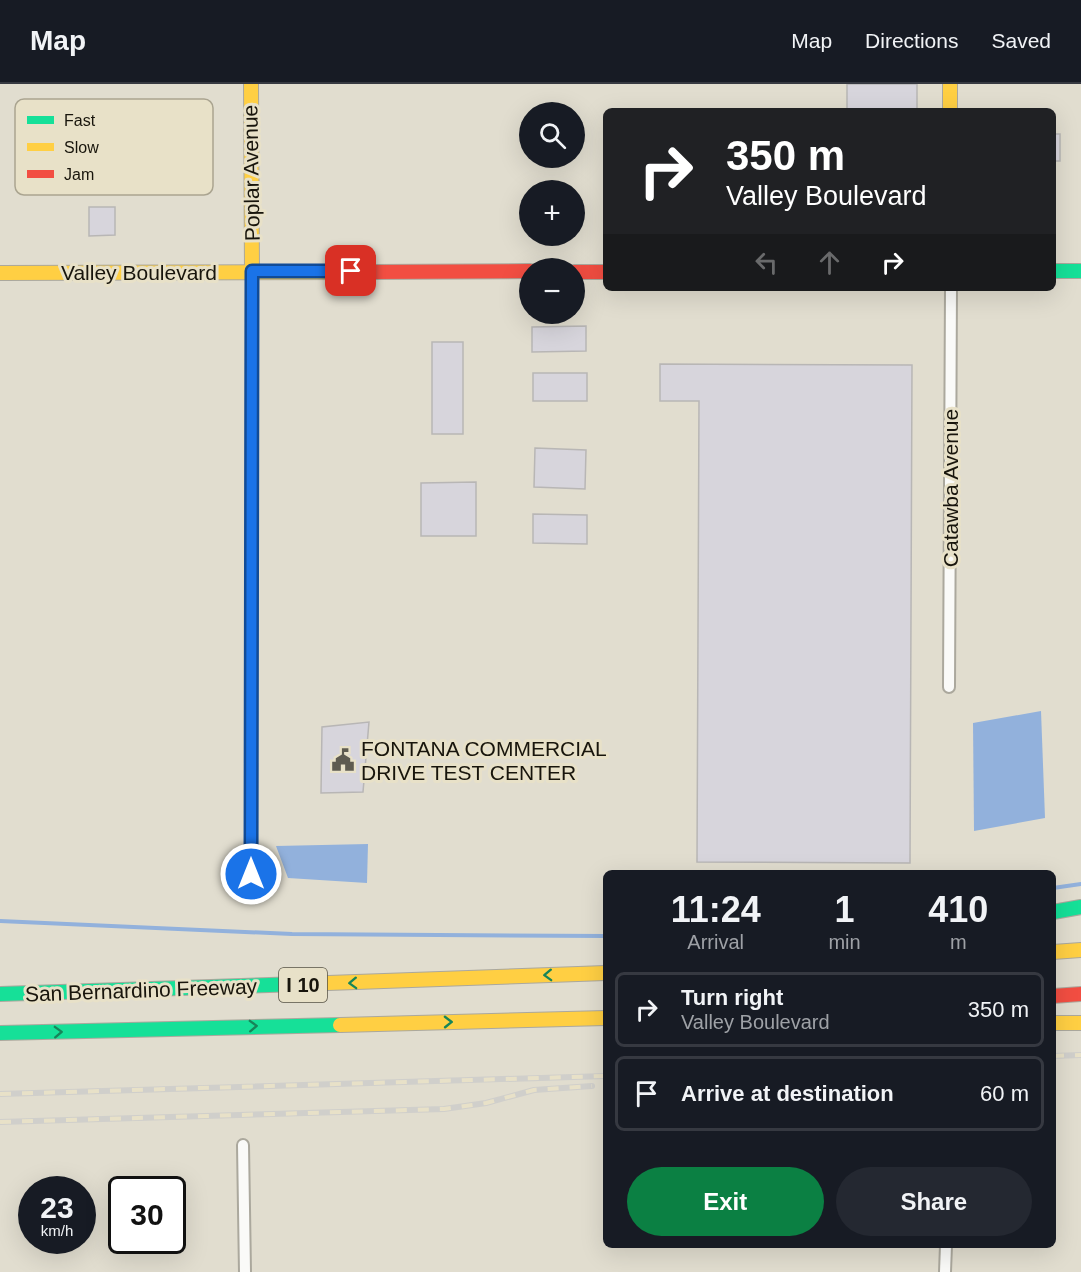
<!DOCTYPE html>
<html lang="en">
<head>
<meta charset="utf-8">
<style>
  :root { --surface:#171b24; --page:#242831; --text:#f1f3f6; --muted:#9ea1a6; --line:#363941; --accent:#0b8043 }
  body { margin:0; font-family:Helvetica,sans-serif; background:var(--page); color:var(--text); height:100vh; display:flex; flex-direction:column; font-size:22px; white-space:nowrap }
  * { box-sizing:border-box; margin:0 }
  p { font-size:20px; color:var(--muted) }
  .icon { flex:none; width:33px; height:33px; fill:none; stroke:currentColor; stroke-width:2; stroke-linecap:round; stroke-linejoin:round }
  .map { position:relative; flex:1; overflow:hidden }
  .sheet { position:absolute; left:603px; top:786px; width:453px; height:378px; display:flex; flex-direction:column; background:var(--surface); border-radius:9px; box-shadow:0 6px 24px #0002 }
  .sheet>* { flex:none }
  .top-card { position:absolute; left:603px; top:24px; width:453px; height:183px; border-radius:9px; box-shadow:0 6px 24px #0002; background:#202124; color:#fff; overflow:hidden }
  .controls { position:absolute; left:519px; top:18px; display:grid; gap:12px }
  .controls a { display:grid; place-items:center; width:66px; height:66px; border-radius:50%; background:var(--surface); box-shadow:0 6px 24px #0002; font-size:30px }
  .speed { position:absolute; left:18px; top:1092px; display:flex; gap:12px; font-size:30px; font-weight:700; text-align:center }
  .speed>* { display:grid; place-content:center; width:78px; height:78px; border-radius:50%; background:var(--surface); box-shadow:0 6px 24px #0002; line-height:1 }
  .speed small { font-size:15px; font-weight:400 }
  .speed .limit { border:3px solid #111; border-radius:9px; background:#fff; color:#111 }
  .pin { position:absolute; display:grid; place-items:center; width:51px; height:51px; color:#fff; margin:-26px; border-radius:12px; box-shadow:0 3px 9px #0006 }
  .me { position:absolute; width:66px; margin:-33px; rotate:0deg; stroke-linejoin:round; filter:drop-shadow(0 0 4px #0008) }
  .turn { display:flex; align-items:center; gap:21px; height:126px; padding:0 24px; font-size:27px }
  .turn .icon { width:78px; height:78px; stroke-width:2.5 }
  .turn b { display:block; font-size:42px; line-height:51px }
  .lanes { display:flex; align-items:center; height:57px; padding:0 24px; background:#0003; justify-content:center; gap:30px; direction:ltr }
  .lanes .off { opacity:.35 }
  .eta { display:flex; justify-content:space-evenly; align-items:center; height:102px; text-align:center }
  .eta b { font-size:36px; font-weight:700; line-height:42px }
  .cta { display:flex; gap:12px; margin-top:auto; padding:12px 24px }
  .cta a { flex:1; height:69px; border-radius:36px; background:var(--accent); color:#fff; font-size:24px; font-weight:700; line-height:69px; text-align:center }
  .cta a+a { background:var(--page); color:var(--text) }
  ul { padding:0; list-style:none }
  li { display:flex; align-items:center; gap:18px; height:75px; margin:0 12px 9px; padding:0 12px; border:3px solid var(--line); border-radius:9px }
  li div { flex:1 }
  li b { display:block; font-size:22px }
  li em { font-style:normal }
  header { display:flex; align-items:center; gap:36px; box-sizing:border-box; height:84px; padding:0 30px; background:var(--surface); border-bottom:2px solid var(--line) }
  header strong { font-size:28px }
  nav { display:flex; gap:33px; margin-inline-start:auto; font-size:21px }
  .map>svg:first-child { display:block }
</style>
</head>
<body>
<header>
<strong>Map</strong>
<nav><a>Map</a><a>Directions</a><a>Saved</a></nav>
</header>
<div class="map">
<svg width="1081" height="1188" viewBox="0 0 1081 1188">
  <rect width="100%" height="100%" fill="#e1ddcf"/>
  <!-- water -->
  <g fill="#92b1dc">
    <polygon points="1041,627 1045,734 974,747 973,639"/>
    <polygon points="368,760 367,799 288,794 276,762"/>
  </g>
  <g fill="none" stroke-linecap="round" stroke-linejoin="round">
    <!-- stream -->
    <g stroke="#92b1dc" stroke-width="4">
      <polyline points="1053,804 1081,800"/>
      <polyline points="0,837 292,850 606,852"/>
    </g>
  </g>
  <!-- building -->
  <g fill="#d7d5dc" stroke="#b8b6b5" stroke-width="1.5">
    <rect x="847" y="0" width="70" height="27"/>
    <rect x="1053" y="50" width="7" height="27"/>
    <polygon points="89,123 115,123 115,151 89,152"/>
    <polygon points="586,242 586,267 532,268 532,243"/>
    <rect x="432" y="258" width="31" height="92"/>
    <polygon points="660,280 912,281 910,779 697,778 699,317 660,317"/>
    <rect x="533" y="289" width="54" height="28"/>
    <polygon points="535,364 586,366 585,405 534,403"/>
    <polygon points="476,398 476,452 421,452 421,399"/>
    <polygon points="533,430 587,431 587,460 533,459"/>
    <polygon points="369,638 363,708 321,709 322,643"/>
  </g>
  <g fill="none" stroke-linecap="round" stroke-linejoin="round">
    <!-- street casing -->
    <g stroke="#aba89d" stroke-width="14">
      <g id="street">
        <polyline points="949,603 951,204"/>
        <polyline points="251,790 252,187"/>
        <polyline points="243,1061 245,1188"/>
        <polyline points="945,1188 946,1161"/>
      </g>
    </g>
    <!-- fast casing -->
    <g stroke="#aba89d" stroke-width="16">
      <g id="fast">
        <polyline points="1053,187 1081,187"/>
        <polyline points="1053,828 1081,823"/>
        <polyline points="0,910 300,900"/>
        <polyline points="0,949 340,941"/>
      </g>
    </g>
    <!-- slow casing -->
    <g stroke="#aba89d" stroke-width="16">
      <g id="slow">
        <polyline points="251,0 252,187"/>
        <polyline points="950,0 950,27"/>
        <polyline points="0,189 371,188"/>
        <polyline points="1053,868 1081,866"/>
        <polyline points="300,900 606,889"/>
        <polyline points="1053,939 1081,939"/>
        <polyline points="340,941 606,934"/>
      </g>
    </g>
    <!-- jam casing -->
    <g stroke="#aba89d" stroke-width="16">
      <g id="jam">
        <polyline points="371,188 530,187"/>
        <polyline points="574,188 606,188"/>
        <polyline points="1053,912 1081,910"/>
      </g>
    </g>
    <!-- street -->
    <use href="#street" stroke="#fafaf8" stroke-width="10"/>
    <!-- fast -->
    <use href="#fast" stroke="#16e098" stroke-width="14"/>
    <!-- slow -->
    <use href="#slow" stroke="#ffcf43" stroke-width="14"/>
    <!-- jam -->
    <use href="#jam" stroke="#f24e42" stroke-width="14"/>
    <!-- rail casing -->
    <g stroke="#d0cfcb" stroke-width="6">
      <g id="rail">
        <polyline points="1053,972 1081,971"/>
        <polyline points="0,1010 606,992"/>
        <polyline points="0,1038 444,1025 486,1019 534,1006 592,1002"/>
      </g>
    </g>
    <!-- rail -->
    <use href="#rail" stroke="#e8e1c8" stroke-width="4" stroke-dasharray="11" stroke-linecap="butt"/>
  </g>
  <!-- one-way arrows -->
  <defs><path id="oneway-chevron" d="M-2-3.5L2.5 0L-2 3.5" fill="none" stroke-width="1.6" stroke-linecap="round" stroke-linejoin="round" transform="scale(1.5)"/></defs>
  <g stroke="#178559">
    <use href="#oneway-chevron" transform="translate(548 891) rotate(178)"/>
    <use href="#oneway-chevron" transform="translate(353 899) rotate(178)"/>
    <use href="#oneway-chevron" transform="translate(448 938) rotate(-1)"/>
    <use href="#oneway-chevron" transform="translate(253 942) rotate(-2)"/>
    <use href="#oneway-chevron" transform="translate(58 948) rotate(-2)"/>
  </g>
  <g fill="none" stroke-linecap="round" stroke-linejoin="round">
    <!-- route casing -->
    <g stroke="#114b97" stroke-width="15">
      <polyline id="route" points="251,790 252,187 351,187"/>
    </g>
    <!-- route -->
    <use href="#route" stroke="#1a73e8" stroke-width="10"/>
  </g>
  <!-- icons -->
  <defs>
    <g id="civic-bare" transform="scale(1.8)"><path d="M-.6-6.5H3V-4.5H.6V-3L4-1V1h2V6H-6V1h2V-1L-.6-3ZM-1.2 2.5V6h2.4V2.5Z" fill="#5e5b50" stroke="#e8e1c8" stroke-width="2.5" paint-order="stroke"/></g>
  </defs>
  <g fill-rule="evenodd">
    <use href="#civic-bare" x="343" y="676"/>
  </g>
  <g text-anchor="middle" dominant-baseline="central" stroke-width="6" stroke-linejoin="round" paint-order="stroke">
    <!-- shield labels -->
    <rect fill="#e8e1c8" stroke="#565244" stroke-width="1.5" x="279" y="884" width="48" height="34" rx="4.5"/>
    <g font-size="20" font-weight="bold" fill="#18150c">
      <text x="303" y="901">I 10</text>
    </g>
    <!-- street labels -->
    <g font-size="21" fill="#18150c" stroke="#e8e1c8">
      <text transform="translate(251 89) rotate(-91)">Poplar Avenue</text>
      <text x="139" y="188">Valley Boulevard</text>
      <text transform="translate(950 404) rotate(-90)">Catawba Avenue</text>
      <text transform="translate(141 906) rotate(-2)">San Bernardino Freeway</text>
    </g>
    <!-- poi labels -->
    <g font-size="21" fill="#18150c" stroke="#e8e1c8" text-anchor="start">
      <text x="361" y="664">FONTANA COMMERCIAL<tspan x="361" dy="24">DRIVE TEST CENTER</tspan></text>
    </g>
  </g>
  <!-- legend -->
  <rect x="15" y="15" width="198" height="96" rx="9" fill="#e8e1c8" stroke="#aaa490" stroke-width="1.5"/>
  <rect x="27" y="32" width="27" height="8" fill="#16e098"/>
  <rect x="27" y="59" width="27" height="8" fill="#ffcf43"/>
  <rect x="27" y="86" width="27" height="8" fill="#f24e42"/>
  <g font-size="16" fill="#18150c">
    <text x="64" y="42">Fast</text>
    <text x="64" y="69">Slow</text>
    <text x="64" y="96">Jam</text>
  </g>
</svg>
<div class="controls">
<a><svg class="icon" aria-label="search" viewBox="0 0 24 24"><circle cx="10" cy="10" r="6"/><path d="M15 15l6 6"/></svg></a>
<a>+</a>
<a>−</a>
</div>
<div class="speed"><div>23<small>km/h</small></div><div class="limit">30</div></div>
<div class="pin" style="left:351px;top:187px;background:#d93025"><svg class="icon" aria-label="arrive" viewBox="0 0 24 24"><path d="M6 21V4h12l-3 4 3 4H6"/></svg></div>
<svg class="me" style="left:251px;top:790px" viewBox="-20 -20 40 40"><circle r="17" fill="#1a73e8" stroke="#fff" stroke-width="3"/><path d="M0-11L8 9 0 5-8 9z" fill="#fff"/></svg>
<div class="top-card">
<div class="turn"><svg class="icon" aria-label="right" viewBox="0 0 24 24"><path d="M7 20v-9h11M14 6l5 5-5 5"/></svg><div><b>350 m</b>Valley Boulevard</div></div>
<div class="lanes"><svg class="icon off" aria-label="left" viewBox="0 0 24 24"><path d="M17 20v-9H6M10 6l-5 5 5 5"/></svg><svg class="icon off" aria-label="ahead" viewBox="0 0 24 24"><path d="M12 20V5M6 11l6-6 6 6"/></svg><svg class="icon" aria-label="right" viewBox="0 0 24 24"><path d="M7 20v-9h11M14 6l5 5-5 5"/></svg></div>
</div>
<section class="sheet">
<div class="eta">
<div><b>11:24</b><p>Arrival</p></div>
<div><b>1</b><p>min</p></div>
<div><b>410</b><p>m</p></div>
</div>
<ul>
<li><svg class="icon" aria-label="right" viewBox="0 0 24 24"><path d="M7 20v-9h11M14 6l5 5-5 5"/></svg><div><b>Turn right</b><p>Valley Boulevard</p></div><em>350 m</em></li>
<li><svg class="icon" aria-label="arrive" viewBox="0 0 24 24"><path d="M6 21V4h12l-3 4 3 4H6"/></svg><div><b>Arrive at destination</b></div><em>60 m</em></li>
</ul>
<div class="cta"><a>Exit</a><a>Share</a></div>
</section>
</div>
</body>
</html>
